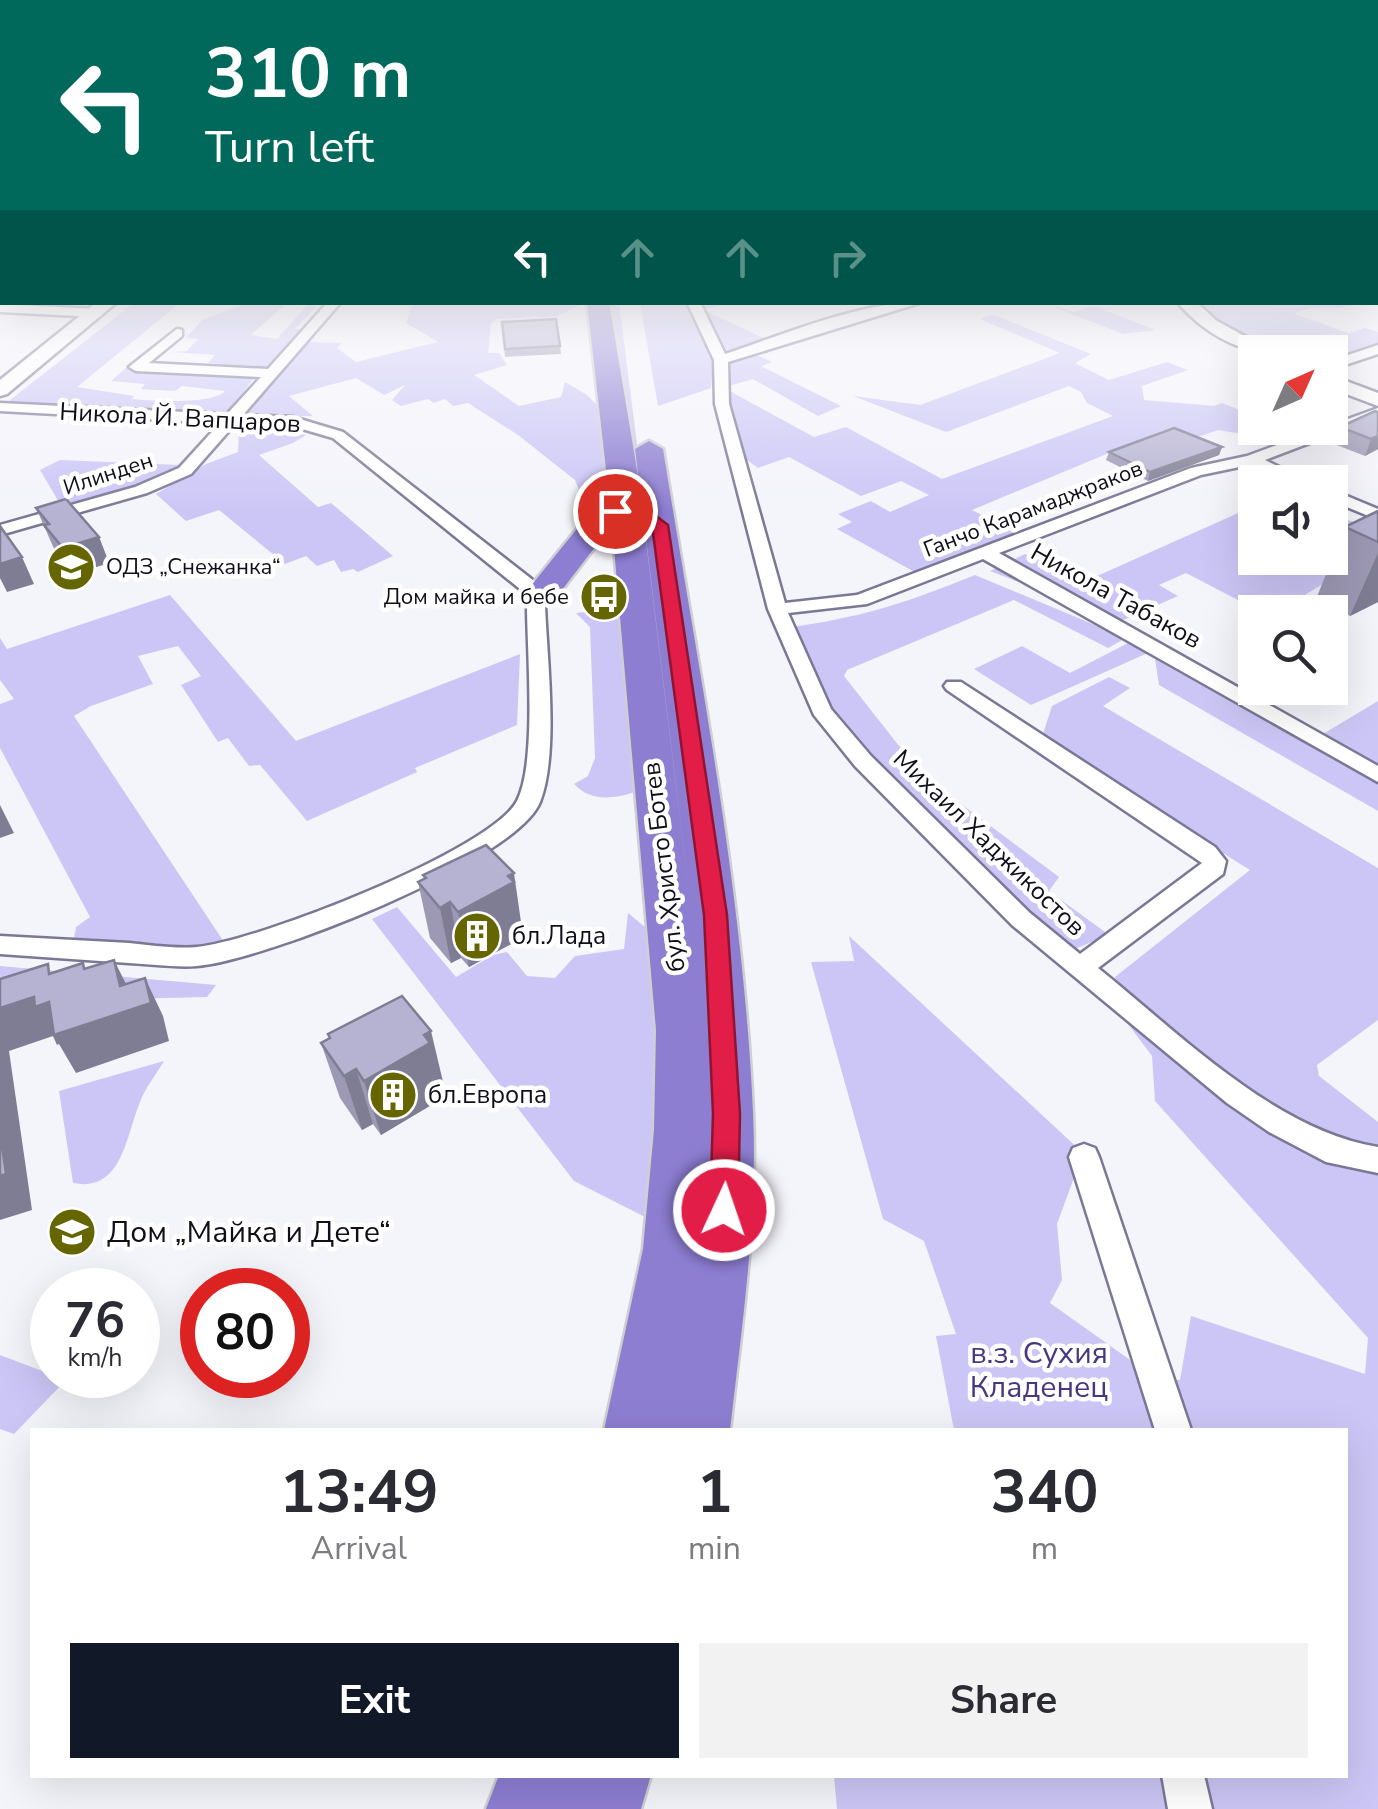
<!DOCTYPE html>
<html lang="en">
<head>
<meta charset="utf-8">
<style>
  :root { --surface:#fff; --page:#f2f2f3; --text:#2b2b33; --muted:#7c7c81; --accent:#111827 }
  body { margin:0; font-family:"Nunito Sans",sans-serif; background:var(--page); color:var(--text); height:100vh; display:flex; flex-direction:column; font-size:38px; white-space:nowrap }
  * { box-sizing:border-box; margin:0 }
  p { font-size:32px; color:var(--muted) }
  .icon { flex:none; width:55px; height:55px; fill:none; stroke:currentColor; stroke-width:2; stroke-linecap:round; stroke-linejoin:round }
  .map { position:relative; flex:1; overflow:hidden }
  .details { position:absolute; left:30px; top:1428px; width:1318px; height:350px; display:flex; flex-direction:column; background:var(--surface); border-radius:0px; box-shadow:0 10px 40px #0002 }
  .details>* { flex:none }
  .banner { position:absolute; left:0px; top:0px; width:1380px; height:305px; box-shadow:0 10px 40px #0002; background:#00695c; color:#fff; overflow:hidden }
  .needle { width:65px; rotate:45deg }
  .buttons { position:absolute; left:1238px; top:335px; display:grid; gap:20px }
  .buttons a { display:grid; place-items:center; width:110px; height:110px; border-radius:0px; background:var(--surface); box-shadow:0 10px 40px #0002; font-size:50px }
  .speed { position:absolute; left:30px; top:1268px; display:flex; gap:20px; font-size:50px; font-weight:700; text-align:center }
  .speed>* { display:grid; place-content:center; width:130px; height:130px; border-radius:50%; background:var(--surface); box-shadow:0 10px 40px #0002; line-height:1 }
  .speed small { font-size:25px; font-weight:400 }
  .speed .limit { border:15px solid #d22; background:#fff; color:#111 }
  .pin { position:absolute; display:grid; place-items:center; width:85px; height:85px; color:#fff; margin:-42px; border:5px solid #fff; border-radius:50%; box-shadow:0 2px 10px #0007 }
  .me { position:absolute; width:110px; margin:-55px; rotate:3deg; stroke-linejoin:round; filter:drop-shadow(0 0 8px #0008) }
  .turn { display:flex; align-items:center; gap:35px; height:210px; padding:0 40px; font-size:45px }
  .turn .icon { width:130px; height:130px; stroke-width:2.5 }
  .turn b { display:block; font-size:70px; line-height:85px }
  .lanes { display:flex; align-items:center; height:95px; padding:0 40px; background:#0003; justify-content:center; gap:50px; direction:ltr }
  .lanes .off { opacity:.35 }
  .eta { display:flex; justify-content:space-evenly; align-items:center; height:170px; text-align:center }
  .eta b { font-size:60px; font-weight:700; line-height:70px }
  .button { display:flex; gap:20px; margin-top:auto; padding:20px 40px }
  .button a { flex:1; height:115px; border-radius:0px; background:var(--accent); color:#fff; font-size:40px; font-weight:700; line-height:115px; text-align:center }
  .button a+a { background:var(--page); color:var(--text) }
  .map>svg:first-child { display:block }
</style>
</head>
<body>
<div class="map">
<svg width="1378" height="1809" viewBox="0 0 1378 1809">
  <rect width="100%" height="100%" fill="#f4f4fb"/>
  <!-- green -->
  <g fill="#ccc6f6">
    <path d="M134,303H180L77,387L134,396L132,399C152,401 212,405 225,391L182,386L175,391L141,389L145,384L111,381L128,366L258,373L227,414L5,404Z"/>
    <polygon points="247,303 287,303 251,335 277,339 309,303 319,303 295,329 308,330 272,370 219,369 220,364 208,363 215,355 171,352 187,351 198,339 186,338 202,320"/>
    <polygon points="413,303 585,303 556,316 496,319 491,324 488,353 499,353 507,365 474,375 519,406 561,397 565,382 587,395 604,412 611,477 579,538 579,490 575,480 518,435 468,403 453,406 445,399 434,403 428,399 401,406 392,400 405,385 384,395 356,378 289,396 313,416 240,417 306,342 342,343 337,348 356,362 438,342 406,323"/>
    <polygon points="610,303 619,303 644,499 640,500 635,489"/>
    <polygon points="640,303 689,303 714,358 711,388 658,406"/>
    <polygon points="698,303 730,303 704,310 768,340 724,352"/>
    <polygon points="1044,303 1074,312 1093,306 1156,330 1123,334"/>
    <path d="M1197,303H1345L1353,305C1329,312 1321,302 1294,314L1349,333L1365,328L1378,332V350L1330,367V352C1268,352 1242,346 1197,303Z"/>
    <polygon points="992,314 1091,354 1075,363 1109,380 1167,362 1188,370 1142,386 1144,400 1214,406 1222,403 1255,416 1255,428 1284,428 1302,435 1286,441 1218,430 1189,440 1164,430 972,510 1017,533 920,575 837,529 852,522 838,514 871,501 890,512 929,495 901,481 861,496 789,457 758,468 743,457 726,389 814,437 846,427 942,479 1113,416 1087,403 1081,392 1069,386 946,432 853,396 920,405 1060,353 980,319"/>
    <polygon points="757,355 772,362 761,366 841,406 818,416 753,379 729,386 728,360"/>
    <polygon points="239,425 306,435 293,443 259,455 318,507 331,503 393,556 358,572 353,569 341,572 334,560 317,566 306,556 285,564 219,510 186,521 156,494 206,464 238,452"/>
    <polygon points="60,460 180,465 159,479 63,509 40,470"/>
    <polygon points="1254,506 1255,558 1330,558 1330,514 1378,530 1347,570 1296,600 1319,612 1261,612 1186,573 1159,585 1178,596 1121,621 990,571 1025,554 1088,580"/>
    <path d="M975,575L1126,638L1108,648L1014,600L847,670L844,676L922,775L1059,877L1049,891L1109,935L1070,951L904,798L826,700L783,628C857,619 906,603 975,575Z"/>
    <polygon points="170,595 296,741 520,654 517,725 415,768 417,772 307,821 260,765 249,766 228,738 218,742 181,685 201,676 178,646 138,656 153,684 91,706 74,716 228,948 74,939 76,927 90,917 0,748 0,704 14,699 0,680 0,638 7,649"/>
    <path d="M611,600L620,627L630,639L642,776L635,792C613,799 591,802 574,784L588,776L595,758L590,627L576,613L597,611L596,601Z"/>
    <polygon points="1130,642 1150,652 1031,705 974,669 1022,646 1070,673"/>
    <polygon points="1155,659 1378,783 1378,811 1159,685"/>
    <polygon points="1109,677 1130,688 1103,706 1378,868 1378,1020 1317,1065 1319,1076 1378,1122 1378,1809 837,1809 834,1775 1345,1775 1345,1430 954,1430 936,1336 956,1334 924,1241 883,1219 811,962 854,961 849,936 1083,1153 1057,1224 1062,1280 1050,1303 1157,1379 1180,1380 1191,1316 1365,1374 1368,1338 1155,1101 1152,1056 1128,1024 1115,977 1250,870 1041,740 1052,706"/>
    <polygon points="1378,701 1378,765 1323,734"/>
    <polygon points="397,907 456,977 493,955 507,952 527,976 555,978 575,956 624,949 628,913 663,942 651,1220 574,1181 372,919"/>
    <polygon points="0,966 216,985 207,997 0,1002"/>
    <path d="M164,1061C156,1075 145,1088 140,1102C126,1136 122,1193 73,1183L59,1091Z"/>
    <polygon points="0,1355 66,1380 14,1434 0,1429"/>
  </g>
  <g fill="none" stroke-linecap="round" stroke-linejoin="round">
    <!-- street casing -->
    <g stroke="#7b7895" stroke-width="5">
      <g id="street">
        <path d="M328,302H341L243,415L293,417L343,432L534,581L552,592L545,605C547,658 559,754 540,802C516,862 262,961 197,966C175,968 151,964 129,963C86,960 43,957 0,954V936C43,938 86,941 129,943C151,945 175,949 197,947C255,942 491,851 517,801C537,763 527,650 527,605L533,594L520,589L333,438L292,426L235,424L191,474L147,493L0,535V525L135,487L179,468L220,423L0,411V403L227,414L261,377L136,371L129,367L177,329L182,330V336L149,363L268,369Z"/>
        <path d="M687,302H700L725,354C785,334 860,302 923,302L728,362L729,404L785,603L857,595L1191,468L1247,456L1378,408V417L1265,460L1310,482H1289L1249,465L1201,475L999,553L1378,766V782L983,559L867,604L788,613L831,709L871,756L1030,913L1080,954L1202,863L947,690L944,686L947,682H961L1215,847L1226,861L1223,874L1098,968C1179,1033 1274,1130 1378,1147V1173L1326,1162L1269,1132L1227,1103L1012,925L855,766L814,715L768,609L715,404L714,360Z"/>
        <polygon points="0,304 97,309 103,313 97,317 0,312"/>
        <polygon points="1378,345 1378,354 1330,370 1330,361"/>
        <polygon points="1330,489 1378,509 1378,520 1330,500"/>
        <polygon points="1084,1144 1095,1148 1099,1157 1191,1430 1155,1430 1069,1157 1073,1148"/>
        <polygon points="1162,1775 1204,1775 1212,1809 1168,1809"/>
      </g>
    </g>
    <!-- secondary casing -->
    <g stroke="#7b7895" stroke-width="5">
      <g id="secondary">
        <polygon points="97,302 117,302 7,394 0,396 0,380"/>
        <path d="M1177,302H1196L1217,321L1274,352C1239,354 1202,331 1177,302Z"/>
        <polygon points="1330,375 1378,393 1378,406 1330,388"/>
      </g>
    </g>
    <!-- highway casing -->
    <g stroke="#cfcfd1" stroke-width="5">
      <g id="highway">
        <path d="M587,302H609L638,476L693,924L635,449L649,441L663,449C698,669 743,889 753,1112C758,1218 742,1325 730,1430H604L643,1249L654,1130L656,1030L612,525L555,599H531L526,592L588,515L607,478Z"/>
        <polygon points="499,1775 651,1775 641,1809 486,1809"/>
      </g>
    </g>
    <!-- street -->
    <use href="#street" fill="#fff" fill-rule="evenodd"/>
    <!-- secondary -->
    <use href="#secondary" fill="#fff" fill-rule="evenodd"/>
    <!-- highway -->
    <use href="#highway" fill="#8d7ed2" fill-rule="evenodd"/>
  </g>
  <!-- wall -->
  <g fill="#9d99b5">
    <polygon points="502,322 560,346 561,354 505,357"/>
    <polygon points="1378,412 1378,449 1365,456 1334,444 1340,427"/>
    <polygon points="1222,447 1219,455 1148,481 1106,460 1109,452"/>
    <polygon points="36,508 99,537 109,563 73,574 55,551"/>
    <polygon points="1378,511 1378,602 1350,616 1316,599 1345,527"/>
    <polygon points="423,875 522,929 520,930 522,938 469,967 461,958 451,963 430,938 418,882 424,879"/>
    <polygon points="328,1034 444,1086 441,1088 443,1098 381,1135 373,1124 362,1130 340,1098 321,1043 329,1039"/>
  </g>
  <!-- shaded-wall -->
  <g fill="#7f7d93">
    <polygon points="1378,436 1378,449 1365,456 1371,439"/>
    <polygon points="1222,447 1219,455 1148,481 1150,472"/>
    <polygon points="99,537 109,563 73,574 63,548"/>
    <polygon points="1378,553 1378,602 1350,616"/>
    <polygon points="22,557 34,584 7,592 0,578 0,564"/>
    <polygon points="0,805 14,833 0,838"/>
    <polygon points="514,873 522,929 520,930 522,938 469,967 458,912"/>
    <polygon points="450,902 461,958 451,963 440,908"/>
    <polygon points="114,960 133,998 145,978 163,1016 169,1041 76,1073 59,1044 57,1045 53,1036 9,1051 32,1210 0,1220 0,1008 34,997 49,1002 120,986"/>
    <polygon points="431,1031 444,1086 441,1088 443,1098 381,1135 364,1081"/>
    <polygon points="356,1069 373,1124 362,1130 344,1076"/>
  </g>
  <!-- building -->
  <g fill="#b6b2d2" stroke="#7f7d93" stroke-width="2.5">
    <polygon points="556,319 560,346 505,349 502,322"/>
    <polygon points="1375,411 1378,412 1378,436 1371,439 1340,427"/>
    <polygon points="1174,428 1222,447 1150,472 1109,452"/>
    <polygon points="66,499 99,537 63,548 44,525 49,524 36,508"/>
    <polygon points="1378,511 1378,542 1345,527"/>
    <polygon points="0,526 22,557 0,564"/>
    <polygon points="486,845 514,873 508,876 514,882 458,912 450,902 440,908 418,882 426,878 423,875"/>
    <polygon points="114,960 120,986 145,978 151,1003 54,1035 49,1002 35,1007 34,997 0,1008 0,979 48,964 49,974 83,963 84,969"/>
    <polygon points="402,996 431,1031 424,1035 430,1043 364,1081 356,1069 344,1076 321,1043 330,1038 328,1034"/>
    <polygon points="0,1132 6,1174 0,1176"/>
  </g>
  <!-- sky -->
  <linearGradient id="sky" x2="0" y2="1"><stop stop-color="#95b2ea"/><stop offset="0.51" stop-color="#fafafd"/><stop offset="1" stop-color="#fafafd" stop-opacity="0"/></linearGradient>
  <rect width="1378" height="512" fill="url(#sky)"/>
  <!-- route -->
  <polygon fill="#e11d48" stroke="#92132f" stroke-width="2.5" points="639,503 668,525 727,915 740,1114 738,1210 734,1219 724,1223 714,1219 710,1210 713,1114 704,915 652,526 636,513 615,515 607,511"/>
  <!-- icons -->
  <defs>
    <g id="school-disc" transform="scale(2.5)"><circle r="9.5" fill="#656601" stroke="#fff"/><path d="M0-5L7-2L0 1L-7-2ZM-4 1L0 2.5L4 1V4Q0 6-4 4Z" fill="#fff"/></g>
    <g id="bus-disc" transform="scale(2.5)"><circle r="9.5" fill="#656601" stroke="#fff"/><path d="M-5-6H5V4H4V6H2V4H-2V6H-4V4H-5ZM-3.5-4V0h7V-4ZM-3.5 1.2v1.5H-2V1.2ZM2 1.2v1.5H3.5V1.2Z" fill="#fff"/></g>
    <g id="building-disc" transform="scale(2.5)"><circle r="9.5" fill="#656601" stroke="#fff"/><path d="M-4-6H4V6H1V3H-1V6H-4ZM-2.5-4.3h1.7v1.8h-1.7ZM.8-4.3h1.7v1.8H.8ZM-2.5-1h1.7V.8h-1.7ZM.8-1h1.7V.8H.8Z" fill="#fff"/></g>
  </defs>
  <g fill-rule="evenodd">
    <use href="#school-disc" x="71" y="567"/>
    <use href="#bus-disc" x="604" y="597"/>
    <use href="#building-disc" x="477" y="936"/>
    <use href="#building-disc" x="393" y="1095"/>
    <use href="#school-disc" x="72" y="1232"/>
  </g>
  <g text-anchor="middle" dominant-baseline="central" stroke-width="9" stroke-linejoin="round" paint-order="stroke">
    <!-- far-street labels -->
    <g font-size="22" fill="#0f0e19" stroke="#fff">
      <text transform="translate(108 474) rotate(-18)">Илинден</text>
      <text transform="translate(1033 509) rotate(-21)">Ганчо Карамаджраков</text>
    </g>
    <!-- far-poi labels -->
    <g font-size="22" fill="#0f0e19" stroke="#fff" text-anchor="start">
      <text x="106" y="567">ОДЗ „Снежанка“</text>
      <text x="569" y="597" text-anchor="end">Дом майка и бебе</text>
    </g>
    <!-- street labels -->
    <g font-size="25" fill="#0f0e19" stroke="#fff">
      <text transform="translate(180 418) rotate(3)">Никола Й. Вапцаров</text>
      <text transform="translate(1116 596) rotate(29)">Никола Табаков</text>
      <text transform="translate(989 843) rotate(44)">Михаил Хаджикостов</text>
      <text transform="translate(664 867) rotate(-97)">бул. Христо Ботев</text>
    </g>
    <!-- poi labels -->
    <g font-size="25" fill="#0f0e19" stroke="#fff" text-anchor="start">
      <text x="512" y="936">бл.Лада</text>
      <text x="428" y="1095">бл.Европа</text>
    </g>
    <!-- near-poi labels -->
    <g font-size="30" fill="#0f0e19" stroke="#fff" text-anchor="start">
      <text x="107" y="1232">Дом „Майка и Дете“</text>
    </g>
    <!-- near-park labels -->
    <g font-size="30" fill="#48377f" stroke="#fff">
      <text x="1039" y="1353">в.з. Сухия<tspan x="1039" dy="34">Кладенец</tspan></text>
    </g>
  </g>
</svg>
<div class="buttons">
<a><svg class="needle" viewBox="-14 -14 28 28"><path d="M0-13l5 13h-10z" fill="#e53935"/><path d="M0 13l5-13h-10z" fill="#7c7c81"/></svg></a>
<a><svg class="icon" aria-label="sound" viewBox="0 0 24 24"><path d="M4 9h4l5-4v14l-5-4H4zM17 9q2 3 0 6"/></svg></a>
<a><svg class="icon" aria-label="search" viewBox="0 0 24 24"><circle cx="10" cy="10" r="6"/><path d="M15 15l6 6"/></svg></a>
</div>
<div class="speed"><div>76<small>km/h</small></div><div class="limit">80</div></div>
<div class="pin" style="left:615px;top:511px;background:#d93025"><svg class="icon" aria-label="arrive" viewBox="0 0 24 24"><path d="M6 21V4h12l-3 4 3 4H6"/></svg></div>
<svg class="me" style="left:724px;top:1210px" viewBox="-20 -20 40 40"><circle r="17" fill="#e11d48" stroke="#fff" stroke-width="3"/><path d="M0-11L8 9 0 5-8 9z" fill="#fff"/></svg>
<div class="banner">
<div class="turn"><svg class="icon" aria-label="left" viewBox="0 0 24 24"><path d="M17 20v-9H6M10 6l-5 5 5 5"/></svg><div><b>310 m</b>Turn left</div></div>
<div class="lanes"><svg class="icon" aria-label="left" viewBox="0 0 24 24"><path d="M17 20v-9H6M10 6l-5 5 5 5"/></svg><svg class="icon off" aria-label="ahead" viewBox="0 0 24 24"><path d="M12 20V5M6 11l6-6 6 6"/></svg><svg class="icon off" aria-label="ahead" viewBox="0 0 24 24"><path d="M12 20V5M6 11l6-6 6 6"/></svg><svg class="icon off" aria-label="right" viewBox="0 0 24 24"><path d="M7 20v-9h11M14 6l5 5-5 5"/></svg></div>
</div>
<section class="details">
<div class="eta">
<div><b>13:49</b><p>Arrival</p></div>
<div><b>1</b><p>min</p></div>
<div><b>340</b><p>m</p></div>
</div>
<div class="button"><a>Exit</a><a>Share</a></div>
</section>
</div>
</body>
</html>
